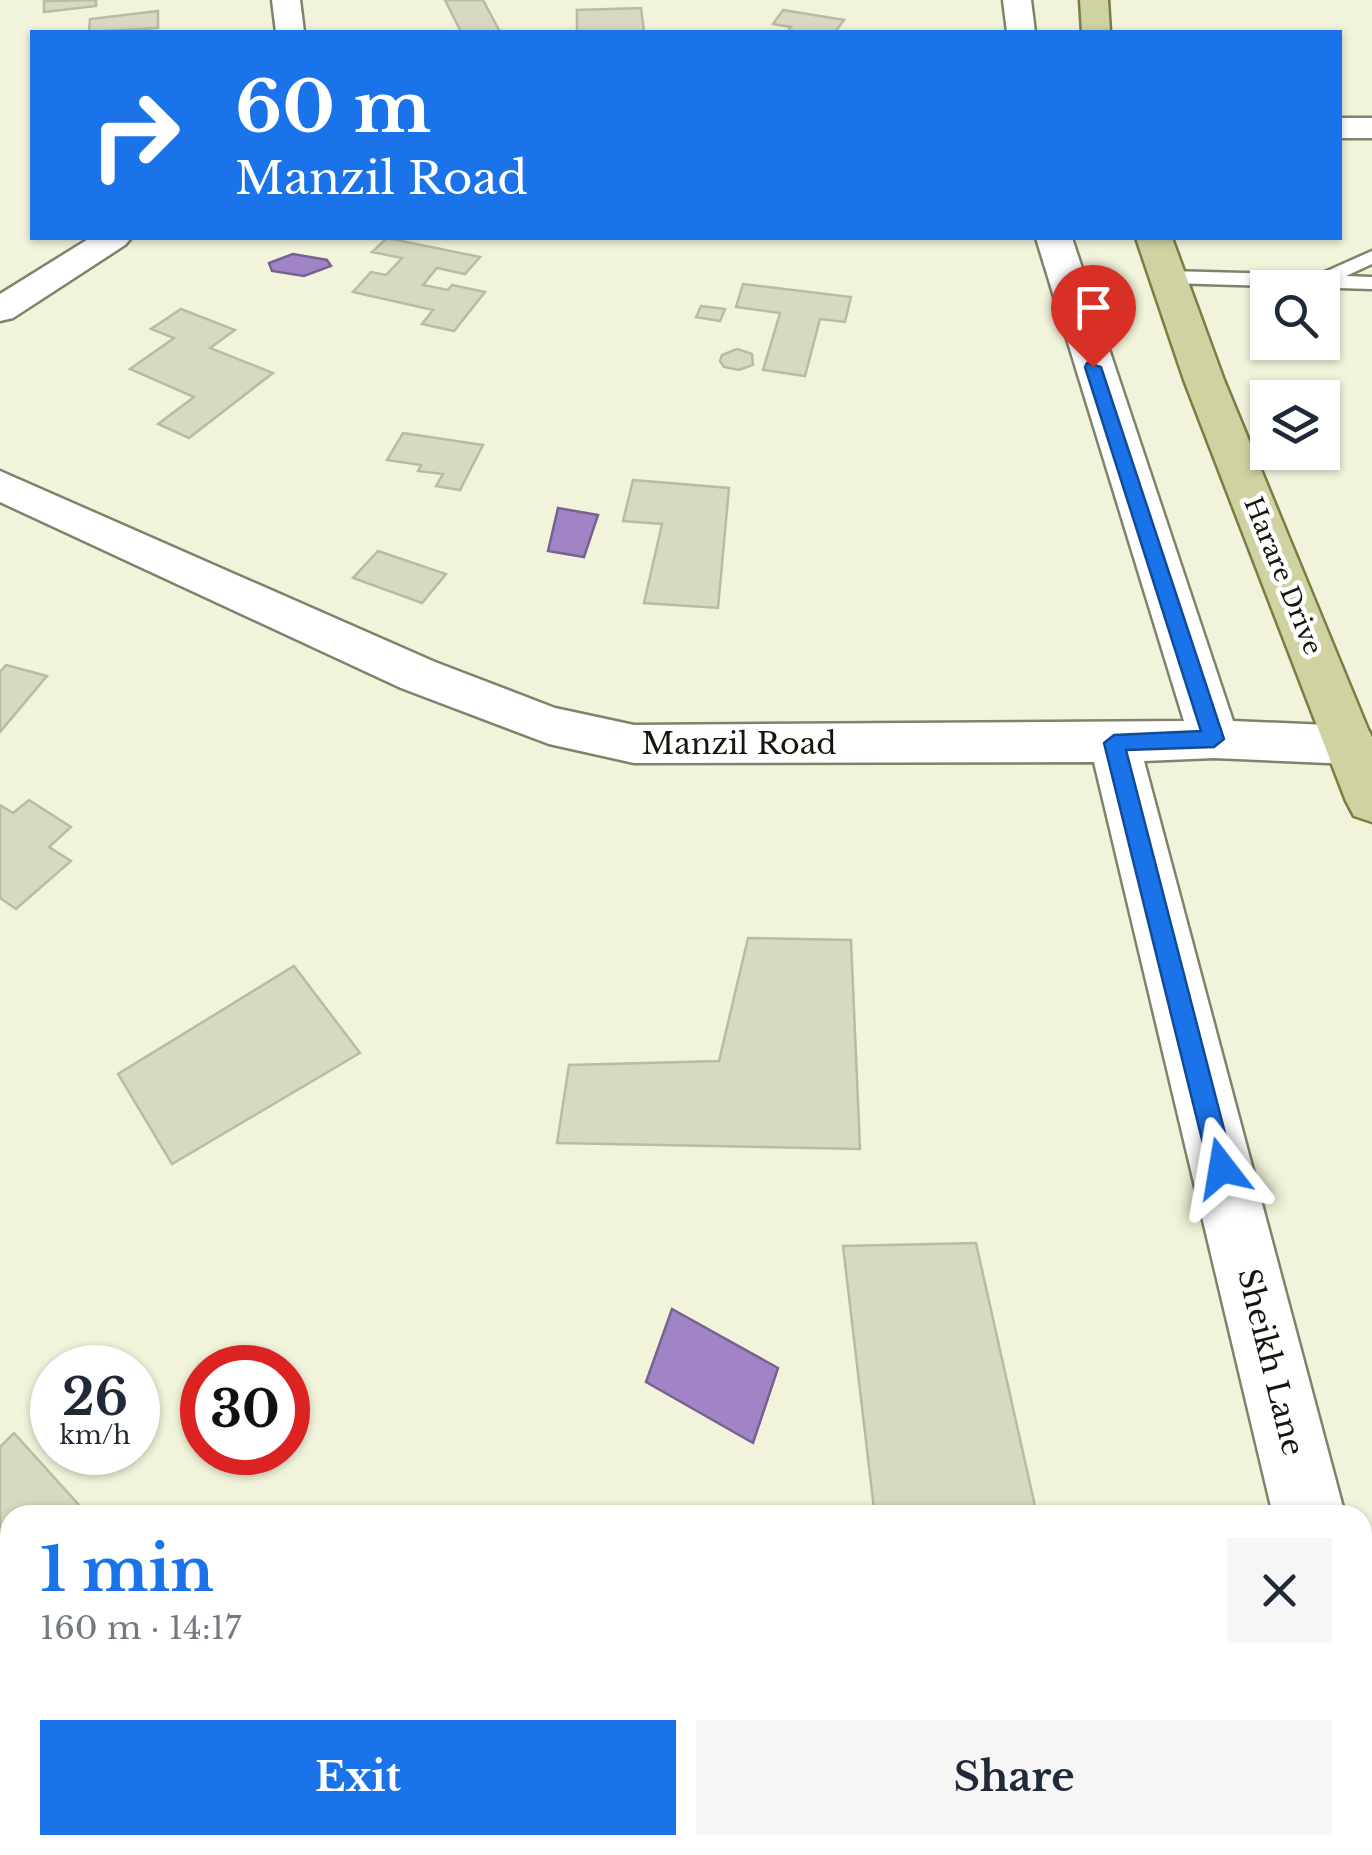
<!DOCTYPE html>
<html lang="en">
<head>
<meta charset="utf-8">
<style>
  :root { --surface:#fff; --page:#f6f6f7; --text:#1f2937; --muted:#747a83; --accent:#1a73e8 }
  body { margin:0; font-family:"Libre Baskerville",serif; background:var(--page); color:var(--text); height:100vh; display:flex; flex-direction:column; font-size:38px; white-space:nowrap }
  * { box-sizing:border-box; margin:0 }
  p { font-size:32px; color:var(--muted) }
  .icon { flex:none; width:55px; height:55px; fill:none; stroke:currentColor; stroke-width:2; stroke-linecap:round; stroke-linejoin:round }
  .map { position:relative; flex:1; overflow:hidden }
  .drawer { position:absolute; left:0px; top:1505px; width:1372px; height:350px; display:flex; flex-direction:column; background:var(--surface); border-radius:30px 30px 0 0; box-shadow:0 2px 8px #0004 }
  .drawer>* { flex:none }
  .top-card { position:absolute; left:30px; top:30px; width:1312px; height:210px; border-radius:0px; box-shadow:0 2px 8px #0004; background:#1a73e8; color:#fff; overflow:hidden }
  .buttons { position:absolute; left:1250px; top:270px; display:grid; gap:20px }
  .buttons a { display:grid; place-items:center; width:90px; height:90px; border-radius:0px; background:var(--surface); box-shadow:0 2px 8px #0004; font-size:50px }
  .speed { position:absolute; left:30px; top:1345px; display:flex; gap:20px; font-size:50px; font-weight:700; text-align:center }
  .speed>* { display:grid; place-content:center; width:130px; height:130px; border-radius:50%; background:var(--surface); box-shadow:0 2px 8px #0004; line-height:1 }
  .speed small { font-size:25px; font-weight:400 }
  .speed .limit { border:15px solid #d22; background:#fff; color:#111 }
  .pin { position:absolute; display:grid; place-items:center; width:85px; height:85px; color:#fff; margin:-102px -42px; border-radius:50% 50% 50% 0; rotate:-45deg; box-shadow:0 0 10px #0007 }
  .pin .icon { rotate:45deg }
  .me { position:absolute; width:110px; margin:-55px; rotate:346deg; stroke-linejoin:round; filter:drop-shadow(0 0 8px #0008) }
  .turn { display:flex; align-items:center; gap:35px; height:210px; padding:0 40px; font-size:45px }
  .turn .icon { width:130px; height:130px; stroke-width:2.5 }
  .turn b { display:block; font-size:70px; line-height:85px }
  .round { display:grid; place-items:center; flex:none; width:105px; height:105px; border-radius:0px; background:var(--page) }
  .headline { display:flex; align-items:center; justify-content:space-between; height:170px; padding:0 40px }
  h1 { font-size:60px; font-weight:800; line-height:75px; color:var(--accent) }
  .button { display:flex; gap:20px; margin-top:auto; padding:20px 40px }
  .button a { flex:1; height:115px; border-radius:0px; background:var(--accent); color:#fff; font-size:40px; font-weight:800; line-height:115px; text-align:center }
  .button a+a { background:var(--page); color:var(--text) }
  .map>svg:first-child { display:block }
</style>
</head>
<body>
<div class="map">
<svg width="1372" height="1855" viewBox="0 0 1372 1855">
  <rect width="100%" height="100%" fill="#f1f3da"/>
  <!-- water -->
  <g fill="#a084c5" stroke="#76638e" stroke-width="2.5">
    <polygon points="293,254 327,260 331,266 304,276 272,271 269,263"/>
    <polygon points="558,508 598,515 584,557 548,551"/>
    <polygon points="672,1309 778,1368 753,1443 646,1382"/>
  </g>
  <!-- building -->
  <g fill="#d7d9c1" stroke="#b9bba3" stroke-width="2.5">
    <polygon points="96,0 96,6 44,12 44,1"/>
    <polygon points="445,0 483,0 500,32 461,32"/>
    <polygon points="641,8 644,32 577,32 577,10"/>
    <polygon points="783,10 844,20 835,32 787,32 791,27 773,24"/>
    <polygon points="158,11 158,28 89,32 90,19"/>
    <polygon points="387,238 480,257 465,274 437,268 423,285 448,290 452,285 485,292 454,331 422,324 433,310 353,292 371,272 386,275 402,258 372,252"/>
    <polygon points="743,284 851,297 845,322 820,319 805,376 763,370 780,313 736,307"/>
    <polygon points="701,306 725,309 720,321 696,317"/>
    <polygon points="181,309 235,330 210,348 273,373 189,438 158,424 194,397 130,369 174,338 151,329"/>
    <polygon points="737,349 752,354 753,365 739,370 724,367 720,361 722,355"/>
    <polygon points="403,433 483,445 460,490 436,486 443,474 418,471 421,465 387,460"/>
    <polygon points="633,480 729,488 718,608 644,603 662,524 623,521"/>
    <polygon points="378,551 446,574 422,603 353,578"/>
    <polygon points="6,665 47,676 0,732 0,672"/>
    <polygon points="29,800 71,827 49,847 71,861 16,909 0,898 0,805 13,813"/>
    <polygon points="748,938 851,940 860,1149 557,1143 569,1065 719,1061"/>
    <polygon points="294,966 360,1053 172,1164 118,1074"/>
    <polygon points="976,1243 1037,1515 874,1509 843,1246"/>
    <polygon points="14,1433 88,1515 10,1515 10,1711 0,1721 0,1447"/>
    <polygon points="515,1845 547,1845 558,1855 511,1855"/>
    <polygon points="593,1845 904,1845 917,1855 586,1855"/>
  </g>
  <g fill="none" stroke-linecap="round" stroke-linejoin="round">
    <!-- service casing -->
    <g stroke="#80826b" stroke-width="5">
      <polygon id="service" points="1372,251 1372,264 1346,276 1372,277 1372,289 1168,283 1158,277 1168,271 1318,275"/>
    </g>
    <!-- minor casing -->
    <g stroke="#80826b" stroke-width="5">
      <g id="minor">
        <polygon points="272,0 300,0 304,32 276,32"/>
        <polygon points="1003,0 1031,0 1035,32 1007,32"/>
        <polygon points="90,238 131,238 125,245 13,318 0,321 0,294"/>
        <polygon points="1036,238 1072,238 1233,721 1351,726 1369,731 1372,738 1369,759 1351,764 1214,758 1144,761 1345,1515 1273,1515 1094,762 634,763 549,744 401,688 0,502 0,471 435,662 555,708 634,725 1184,721"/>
        <polygon points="1362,1687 1372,1691 1372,1803 1362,1799"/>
      </g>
    </g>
    <!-- tertiary casing -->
    <g stroke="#80826b" stroke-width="5">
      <rect id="tertiary" x="1340" y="118" width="32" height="20"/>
    </g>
    <!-- primary casing -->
    <g stroke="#7a7d44" stroke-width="5">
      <g id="primary">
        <polygon points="1080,0 1108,0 1110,32 1082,32"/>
        <polygon points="1136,238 1172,238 1224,380 1372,739 1372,822 1354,816 1346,801 1184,380"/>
      </g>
    </g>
    <!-- service -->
    <use href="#service" fill="#fff" fill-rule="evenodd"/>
    <!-- minor -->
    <use href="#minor" fill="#fff" fill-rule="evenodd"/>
    <!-- tertiary -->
    <use href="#tertiary" fill="#fff" fill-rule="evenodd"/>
    <!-- primary -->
    <use href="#primary" fill="#d0d2a1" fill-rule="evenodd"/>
  </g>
  <!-- route -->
  <polygon fill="#1a73e8" stroke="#114b97" stroke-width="2.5" points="1087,363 1101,367 1224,739 1214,747 1126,750 1234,1168 1231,1176 1222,1180 1212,1176 1209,1168 1104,743 1114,735 1201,731 1085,367"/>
  <g text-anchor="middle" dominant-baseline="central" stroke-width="9" stroke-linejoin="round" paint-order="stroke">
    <!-- far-street labels -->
    <g font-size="25" fill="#15160d" stroke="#fff">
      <text transform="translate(1283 576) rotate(68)">Harare Drive</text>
    </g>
    <!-- street labels -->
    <g font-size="30" fill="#15160d" stroke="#fff">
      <text x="739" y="743">Manzil Road</text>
      <text transform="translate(1271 1362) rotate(76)">Sheikh Lane</text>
    </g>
  </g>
</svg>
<div class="buttons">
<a><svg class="icon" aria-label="search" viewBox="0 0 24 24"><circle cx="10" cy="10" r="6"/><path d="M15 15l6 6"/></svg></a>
<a><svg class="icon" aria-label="layers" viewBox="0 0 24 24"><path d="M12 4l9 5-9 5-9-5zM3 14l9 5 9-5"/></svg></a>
</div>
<div class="speed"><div>26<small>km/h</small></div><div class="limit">30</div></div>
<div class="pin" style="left:1093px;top:367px;background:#d93025"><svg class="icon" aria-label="arrive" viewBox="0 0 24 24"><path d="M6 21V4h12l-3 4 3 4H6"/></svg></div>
<svg class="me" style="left:1222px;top:1168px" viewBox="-20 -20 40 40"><path d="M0-17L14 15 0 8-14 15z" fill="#1a73e8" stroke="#fff" stroke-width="4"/></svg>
<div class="top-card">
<div class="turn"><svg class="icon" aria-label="right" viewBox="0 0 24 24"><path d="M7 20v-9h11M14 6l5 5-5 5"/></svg><div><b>60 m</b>Manzil Road</div></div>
</div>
<section class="drawer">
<div class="headline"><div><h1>1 min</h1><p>160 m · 14:17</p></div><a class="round"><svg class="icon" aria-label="close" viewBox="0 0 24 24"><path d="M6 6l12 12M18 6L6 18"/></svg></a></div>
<div class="button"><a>Exit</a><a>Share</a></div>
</section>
</div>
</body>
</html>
